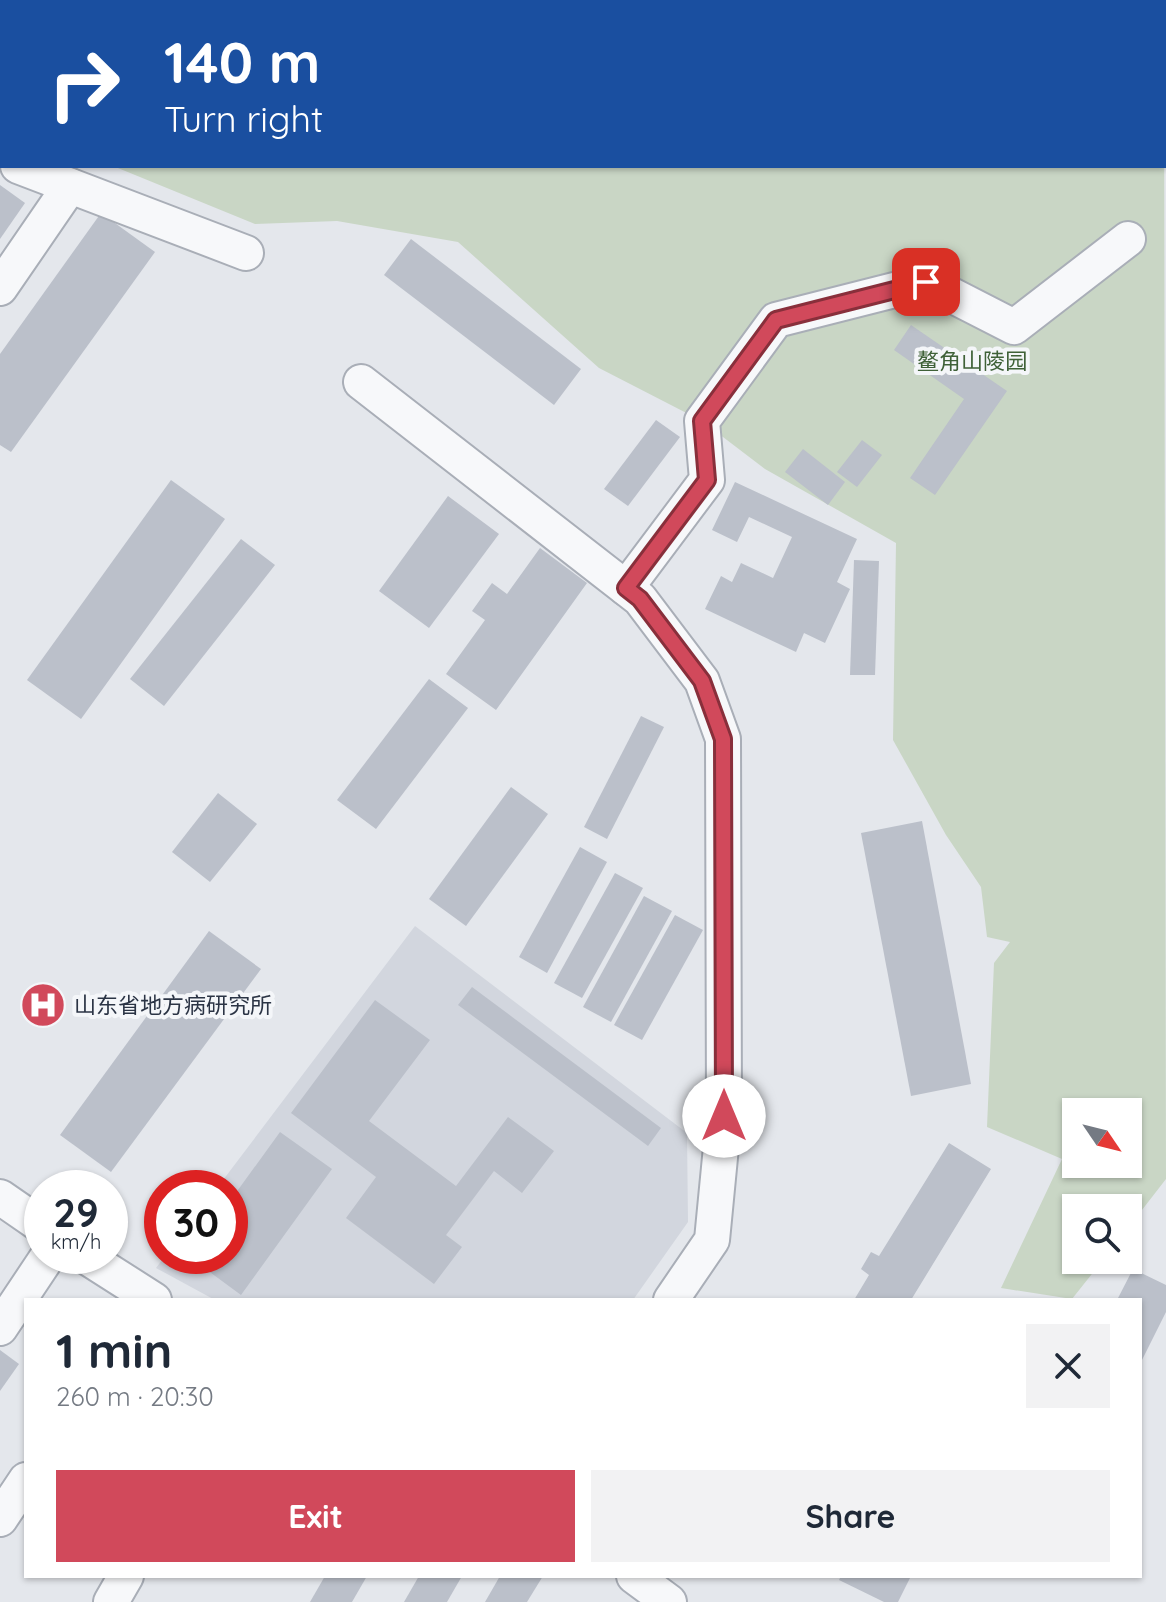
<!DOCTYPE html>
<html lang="en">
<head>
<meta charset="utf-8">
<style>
  :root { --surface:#fff; --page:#f2f2f3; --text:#1f2937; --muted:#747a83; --accent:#d1495b }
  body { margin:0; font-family:Quicksand,"Noto Sans SC",sans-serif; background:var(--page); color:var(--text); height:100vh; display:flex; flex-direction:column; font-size:30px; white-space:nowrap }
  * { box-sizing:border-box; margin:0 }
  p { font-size:26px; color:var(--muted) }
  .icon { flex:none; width:44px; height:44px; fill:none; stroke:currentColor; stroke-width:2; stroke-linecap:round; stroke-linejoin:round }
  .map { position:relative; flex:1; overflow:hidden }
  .side { position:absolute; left:24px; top:1298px; width:1118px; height:280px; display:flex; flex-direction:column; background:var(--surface); border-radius:0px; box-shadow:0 2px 6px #0004 }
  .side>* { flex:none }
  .top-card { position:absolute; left:0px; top:0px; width:1166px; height:168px; box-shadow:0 2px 6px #0004; background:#1a4fa0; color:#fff; overflow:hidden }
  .needle { width:52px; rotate:125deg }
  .buttons { position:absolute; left:1062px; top:1098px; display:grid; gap:16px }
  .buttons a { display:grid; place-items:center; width:80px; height:80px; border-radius:0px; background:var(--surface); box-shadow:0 2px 6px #0004; font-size:40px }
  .speed { position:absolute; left:24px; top:1170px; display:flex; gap:16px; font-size:40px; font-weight:700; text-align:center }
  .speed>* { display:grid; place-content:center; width:104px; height:104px; border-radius:50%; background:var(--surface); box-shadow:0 2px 6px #0004; line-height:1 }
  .speed small { font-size:20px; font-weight:400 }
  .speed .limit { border:12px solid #d22; background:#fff; color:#111 }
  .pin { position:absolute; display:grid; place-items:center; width:68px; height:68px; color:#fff; margin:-34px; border-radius:16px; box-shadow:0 4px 12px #0006 }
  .me { position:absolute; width:88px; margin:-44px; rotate:0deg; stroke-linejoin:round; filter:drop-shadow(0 0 6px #0008) }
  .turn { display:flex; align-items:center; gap:28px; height:168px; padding:0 32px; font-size:36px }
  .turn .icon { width:104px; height:104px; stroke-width:2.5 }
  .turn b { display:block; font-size:56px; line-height:68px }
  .round { display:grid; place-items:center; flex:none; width:84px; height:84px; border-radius:0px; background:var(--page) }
  .overview { display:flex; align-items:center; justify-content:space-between; height:136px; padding:0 32px }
  h1 { font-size:48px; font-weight:700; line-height:60px }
  .button { display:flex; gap:16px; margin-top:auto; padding:16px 32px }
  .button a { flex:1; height:92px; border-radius:0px; background:var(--accent); color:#fff; font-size:32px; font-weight:700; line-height:92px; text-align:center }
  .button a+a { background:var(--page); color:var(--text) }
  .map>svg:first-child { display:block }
</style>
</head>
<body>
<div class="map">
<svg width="1166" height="1602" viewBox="0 0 1166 1602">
  <rect width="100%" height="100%" fill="#e4e7ec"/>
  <!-- built -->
  <polygon fill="#d2d6de" points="415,926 687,1133 688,1222 633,1300 215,1300 156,1268 165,1256 230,1256 230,1188 217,1188"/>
  <!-- green -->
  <g fill="#c9d6c5" fill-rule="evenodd">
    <polygon points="0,0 889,0 890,2 2,2 2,133"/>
    <path d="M1164,39L1166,1179L1128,1228V1208H1076V1260H1103L1072,1299L1001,1288L1062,1159L987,1127L994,963L1010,942L987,937L981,887L946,835L893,740L896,543L765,469L702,421L599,368L458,242L337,221L255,224L113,166H1164ZM1076,1112H1128V1164H1076Z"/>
  </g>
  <!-- building -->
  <g fill="#bbc0ca">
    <polygon points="0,185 25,203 0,239"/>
    <polygon points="101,213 155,252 11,452 0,445 0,354"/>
    <polygon points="411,239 581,369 554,405 384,275"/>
    <polygon points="911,325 1007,391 935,495 910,478 964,399 894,350"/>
    <polygon points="656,420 680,437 628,506 604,489"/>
    <polygon points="862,440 882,455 857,487 837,472"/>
    <polygon points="803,449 845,482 828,505 785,472"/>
    <polygon points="171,480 225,519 81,719 27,680"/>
    <polygon points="735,482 857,539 837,582 850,589 825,643 804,633 796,652 705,609 721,576 732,582 741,563 773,578 792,537 749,517 737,542 712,530"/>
    <polygon points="448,496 499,534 429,628 379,591"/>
    <polygon points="241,539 275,565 164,706 130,679"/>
    <polygon points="540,548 587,583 496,710 446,674 485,620 472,611 492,583 507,594"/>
    <polygon points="854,560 879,561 875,675 850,675"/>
    <polygon points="429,679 468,708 376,829 337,800"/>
    <polygon points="641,716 664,727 607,839 584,827"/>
    <polygon points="511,787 548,814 466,926 429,899"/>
    <polygon points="218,793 257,824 210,882 172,852"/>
    <polygon points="922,821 971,1084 911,1096 861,833"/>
    <polygon points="580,847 607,862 547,973 519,957"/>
    <polygon points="615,873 643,888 582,998 554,983"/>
    <polygon points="644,896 672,911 611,1022 583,1007"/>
    <polygon points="675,915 703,930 642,1040 614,1025"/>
    <polygon points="209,931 261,969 111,1172 60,1135"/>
    <polygon points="472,987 661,1128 648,1146 458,1005"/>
    <polygon points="375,1000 430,1040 369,1121 456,1186 508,1117 554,1151 522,1193 494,1171 446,1235 462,1247 434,1284 346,1218 376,1177 291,1113"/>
    <polygon points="280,1132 332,1169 241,1295 188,1256 230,1256 230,1201"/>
    <polygon points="949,1143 991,1169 911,1300 854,1300 869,1275 861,1269 871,1252 879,1256"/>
    <polygon points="1133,1269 1166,1285 1166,1312 1140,1364 1140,1300 1117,1300"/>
    <polygon points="0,1350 19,1364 0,1391"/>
    <polygon points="325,1576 367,1576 352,1602 310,1602"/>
    <polygon points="419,1576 462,1576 447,1602 404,1602"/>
    <polygon points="500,1576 543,1576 527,1602 485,1602"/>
    <polygon points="841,1576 911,1576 898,1602 884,1602 839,1580"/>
  </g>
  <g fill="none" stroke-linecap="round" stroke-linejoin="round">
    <!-- minor casing -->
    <g stroke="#a9aeb7" stroke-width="38">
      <g id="minor">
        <polyline points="18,166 246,253"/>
        <polyline points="0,288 70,186"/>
        <polyline points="361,382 640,599 702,681 723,739 724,1116 712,1240 671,1300"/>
        <polyline points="626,588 707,480 702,421 776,320 926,282 1014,327 1128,239"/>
        <polyline points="0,1197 42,1226"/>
        <polyline points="85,1256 154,1300"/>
        <polyline points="0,1328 48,1256"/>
        <polyline points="0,1519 26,1480"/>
        <polyline points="634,1576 669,1602"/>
        <polyline points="111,1602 126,1576"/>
      </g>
    </g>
    <!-- minor -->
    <use href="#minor" stroke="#f7f8fa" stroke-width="34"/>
  </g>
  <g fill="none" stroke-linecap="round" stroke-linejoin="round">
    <!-- route casing -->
    <g stroke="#882f3b" stroke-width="20">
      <polyline id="route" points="724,1116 723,739 702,681 640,599 626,588 707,480 702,421 776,320 926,282"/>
    </g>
    <!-- route -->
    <use href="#route" stroke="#d1495b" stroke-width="14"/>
  </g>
  <!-- icons -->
  <defs>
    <g id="hospital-disc" transform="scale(2.3)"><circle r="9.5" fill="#d1495b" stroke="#f4f6f9"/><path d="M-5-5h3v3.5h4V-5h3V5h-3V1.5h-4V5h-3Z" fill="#fff"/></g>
  </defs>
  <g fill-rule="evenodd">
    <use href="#hospital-disc" x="43" y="1005"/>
  </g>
  <g text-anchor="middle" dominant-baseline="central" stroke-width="8" stroke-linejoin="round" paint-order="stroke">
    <!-- park labels -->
    <g font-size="22" fill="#3f6138" stroke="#f4f6f9">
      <text x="972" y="361">鳌角山陵园</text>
    </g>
    <!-- poi labels -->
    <g font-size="22" fill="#2b3445" stroke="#f4f6f9" text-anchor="start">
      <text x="74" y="1005">山东省地方病研究所</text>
    </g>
  </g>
</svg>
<div class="buttons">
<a><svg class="needle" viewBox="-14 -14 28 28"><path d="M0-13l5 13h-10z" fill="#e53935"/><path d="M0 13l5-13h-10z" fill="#747a83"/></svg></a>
<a><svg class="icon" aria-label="search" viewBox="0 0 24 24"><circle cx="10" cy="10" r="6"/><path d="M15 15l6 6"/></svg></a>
</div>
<div class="speed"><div>29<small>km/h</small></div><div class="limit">30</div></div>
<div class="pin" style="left:926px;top:282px;background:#d93025"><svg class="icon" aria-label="arrive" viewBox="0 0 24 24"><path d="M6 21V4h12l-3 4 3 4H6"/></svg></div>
<svg class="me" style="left:724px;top:1116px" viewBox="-20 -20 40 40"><circle r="19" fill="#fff"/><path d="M0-13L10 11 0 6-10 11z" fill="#d1495b"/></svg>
<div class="top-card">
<div class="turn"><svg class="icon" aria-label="right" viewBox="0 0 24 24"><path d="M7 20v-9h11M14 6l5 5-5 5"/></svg><div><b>140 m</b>Turn right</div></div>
</div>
<section class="side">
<div class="overview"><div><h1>1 min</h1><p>260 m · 20:30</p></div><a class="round"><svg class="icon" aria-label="close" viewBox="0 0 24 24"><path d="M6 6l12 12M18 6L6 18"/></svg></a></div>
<div class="button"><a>Exit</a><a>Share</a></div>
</section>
</div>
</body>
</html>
